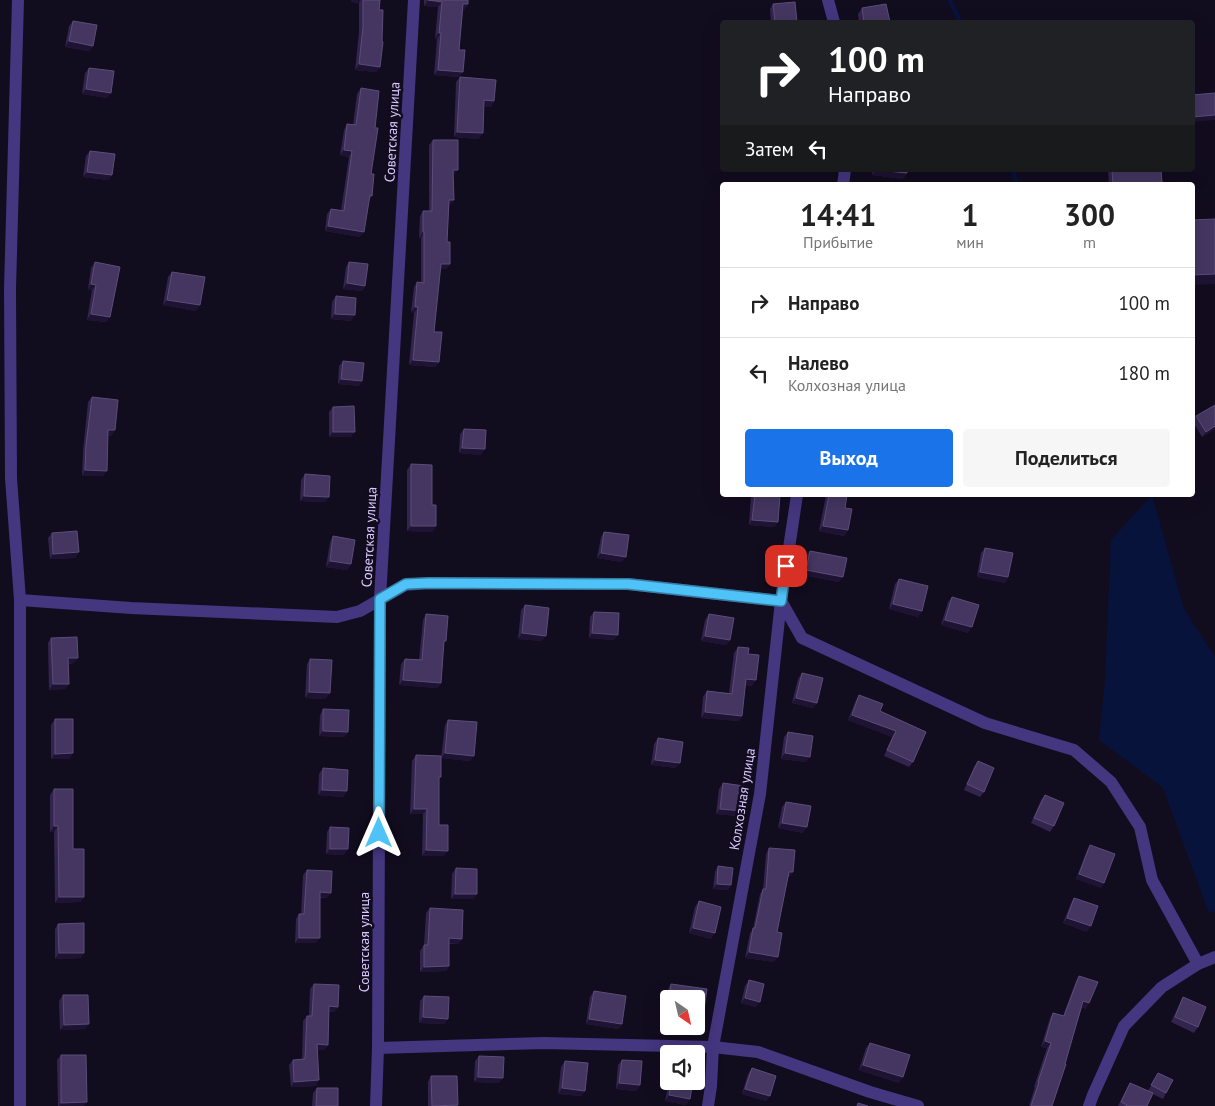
<!DOCTYPE html>
<html lang="ru">
<head>
<meta charset="utf-8">
<style>
  :root { --surface:#fff; --page:#f6f6f6; --text:#222; --muted:#767676; --line:#e0e0e0; --accent:#1a73e8 }
  body { margin:0; font-family:"PT Sans",sans-serif; background:var(--page); color:var(--text); height:100vh; display:flex; flex-direction:column; font-size:19px; white-space:nowrap }
  * { box-sizing:border-box; margin:0 }
  p { font-size:16px; color:var(--muted) }
  .icon { flex:none; width:28px; height:28px; fill:none; stroke:currentColor; stroke-width:2; stroke-linecap:round; stroke-linejoin:round }
  .map { position:relative; flex:1; overflow:hidden }
  .panel { position:absolute; left:720px; top:182px; width:475px; height:315px; display:flex; flex-direction:column; background:var(--surface); border-radius:5px; box-shadow:0 5px 20px #0002 }
  .panel>* { flex:none }
  .top-card { position:absolute; left:720px; top:20px; width:475px; height:152px; border-radius:5px; box-shadow:0 5px 20px #0002; background:#202124; color:#fff; overflow:hidden }
  .needle { width:32px; rotate:146deg }
  .controls { position:absolute; left:660px; top:990px; display:grid; gap:10px }
  .controls a { display:grid; place-items:center; width:45px; height:45px; border-radius:5px; background:var(--surface); box-shadow:0 5px 20px #0002; font-size:25px }
  .pin { position:absolute; display:grid; place-items:center; width:42px; height:42px; color:#fff; margin:-21px; border-radius:10px; box-shadow:0 2px 8px #0006 }
  .me { position:absolute; width:55px; margin:-28px; rotate:0deg; stroke-linejoin:round; filter:drop-shadow(0 0 4px #0008) }
  .turn { display:flex; align-items:center; gap:18px; height:105px; padding:0 25px; font-size:22px }
  .turn .icon { width:65px; height:65px; stroke-width:2.5 }
  .turn b { display:block; font-size:35px; line-height:42px }
  .then { display:flex; align-items:center; height:48px; padding:0 25px; background:#0003; gap:10px; font-size:19px }
  .eta { display:flex; justify-content:space-evenly; align-items:center; height:85px; text-align:center }
  .eta b { font-size:30px; font-weight:800; line-height:35px }
  .button { display:flex; gap:10px; margin-top:auto; padding:10px 25px }
  .button a { flex:1; height:58px; border-radius:5px; background:var(--accent); color:#fff; font-size:20px; font-weight:800; line-height:58px; text-align:center }
  .button a+a { background:var(--page); color:var(--text) }
  ul { padding:0; list-style:none }
  li { display:flex; align-items:center; gap:15px; height:70px; padding:0 25px; border-top:1px solid var(--line) }
  li div { flex:1 }
  li b { display:block; font-size:19px }
  li em { font-style:normal }
  .map>svg:first-child { display:block }
</style>
</head>
<body>
<div class="map">
<svg width="1215" height="1106" viewBox="0 0 1215 1106">
  <rect width="100%" height="100%" fill="#120c1f"/>
  <!-- water -->
  <polygon fill="#08133c" points="1152,495 1184,609 1215,657 1215,911 1209,913 1163,788 1099,740 1105,680 1111,540"/>
  <g fill="none" stroke-linecap="round" stroke-linejoin="round">
    <!-- stream -->
    <g stroke="#08133c" stroke-width="4.5">
      <polyline points="950,0 960,22"/>
      <polyline points="1013,170 1017,185"/>
    </g>
    <!-- minor -->
    <g stroke="#44367f" stroke-width="12">
      <polyline points="18,0 10,289 11,478 20,600 20,1106"/>
      <polyline points="828,0 834,22"/>
      <polyline points="843,185 845,170"/>
      <polyline points="20,600 131,608 337,617 360,611 405,585 429,583 628,584 781,601 802,638 985,723 1074,750 1111,782 1140,827 1152,880 1198,964"/>
      <polyline points="378,1048 544,1043 713,1047 758,1052 870,1092 918,1106"/>
      <polyline points="376,1106 378,1048 380,599 414,0"/>
      <polyline points="708,1106 711,1086 713,1047 760,794 781,601 797,495"/>
      <polyline points="1089,1106 1093,1095 1124,1026 1162,987 1198,964 1215,957"/>
    </g>
  </g>
  <!-- wall -->
  <g fill="#32244d" fill-rule="evenodd">
    <polygon points="352,0 380,0 379,10 382,41 380,67 376,72 355,70 359,32 359,3 351,2"/>
    <polygon points="424,0 468,0 468,4 464,10 463,10 459,50 459,77 434,75 437,39 435,38 438,7 424,6"/>
    <polygon points="773,4 797,22 771,22 770,9"/>
    <polygon points="862,8 890,22 859,22 858,14"/>
    <polygon points="73,21 93,46 89,51 65,47 69,26"/>
    <polygon points="89,68 107,98 82,94 85,73"/>
    <polygon points="460,77 494,101 491,107 484,106 479,139 454,137 456,82"/>
    <polygon points="361,88 375,128 371,174 372,196 369,199 360,237 325,231 327,214 331,209 341,210 349,157 340,155 344,130 347,124 353,125 357,94"/>
    <polygon points="433,140 454,175 453,175 454,200 449,205 447,242 450,264 446,269 440,269 434,332 439,362 435,367 409,365 414,313 411,312 414,287 417,282 421,282 421,238 419,238 420,216 423,211 429,211 429,145"/>
    <polygon points="90,151 112,175 108,180 83,177 86,156"/>
    <polygon points="873,170 907,170 907,173 903,179 872,175"/>
    <polygon points="1108,170 1161,170 1160,185 1109,185"/>
    <polygon points="95,262 110,317 106,322 87,320 92,290 88,289 91,268"/>
    <polygon points="349,262 365,286 362,291 343,289 346,267"/>
    <polygon points="172,272 196,311 163,305 168,277"/>
    <polygon points="336,296 351,321 331,319 332,302"/>
    <polygon points="343,361 359,386 338,384 339,366"/>
    <polygon points="92,397 115,430 111,436 108,436 103,476 82,476 83,451 88,402"/>
    <polygon points="1215,406 1215,429 1202,437 1193,422 1196,416"/>
    <polygon points="333,407 351,437 329,437 329,412"/>
    <polygon points="464,429 481,455 459,453 460,434"/>
    <polygon points="411,464 432,505 436,526 432,532 407,531 407,470"/>
    <polygon points="305,474 329,497 325,502 300,501 301,480"/>
    <polygon points="751,495 780,495 778,522 774,527 749,525"/>
    <polygon points="826,495 847,495 845,508 848,530 844,536 819,531"/>
    <polygon points="604,532 622,562 597,558 601,537"/>
    <polygon points="52,533 79,552 75,558 50,559 48,538"/>
    <polygon points="333,536 351,564 347,570 326,567 330,542"/>
    <polygon points="985,548 1008,577 1005,583 977,577 981,553"/>
    <polygon points="810,551 839,582 802,575 806,556"/>
    <polygon points="899,579 922,611 918,617 889,609 895,584"/>
    <polygon points="952,597 968,633 941,625 948,602"/>
    <polygon points="525,605 542,641 518,639 521,610"/>
    <polygon points="594,612 614,640 589,638 590,617"/>
    <polygon points="426,614 444,643 441,683 437,688 399,685 401,664 405,659 419,660 423,620"/>
    <polygon points="709,614 730,640 726,645 701,641 705,620"/>
    <polygon points="51,638 74,663 68,664 69,684 65,689 49,690 48,643"/>
    <polygon points="738,647 748,654 752,686 745,685 739,721 701,718 703,697 707,691 729,693 734,653"/>
    <polygon points="310,659 326,699 305,698 307,664"/>
    <polygon points="802,673 817,703 813,708 792,703 798,679"/>
    <polygon points="859,695 880,711 926,732 913,762 909,767 884,756 892,737 848,720 856,700"/>
    <polygon points="323,709 348,732 344,737 319,736 320,715"/>
    <polygon points="55,719 73,753 69,759 51,759 51,725"/>
    <polygon points="448,720 470,761 441,758 445,725"/>
    <polygon points="788,732 806,762 781,759 784,737"/>
    <polygon points="658,738 676,768 651,765 654,744"/>
    <polygon points="416,755 439,779 439,825 444,856 422,856 423,814 410,814 412,761"/>
    <polygon points="978,761 984,792 980,797 964,790 974,767"/>
    <polygon points="323,768 347,791 343,797 318,795 319,774"/>
    <polygon points="723,783 742,811 738,816 716,814 719,789"/>
    <polygon points="54,789 73,849 84,897 80,902 55,903 54,832 50,832 50,795"/>
    <polygon points="1045,795 1054,826 1050,832 1031,823 1041,800"/>
    <polygon points="786,802 803,833 778,828 782,807"/>
    <polygon points="330,827 344,855 326,854 327,832"/>
    <polygon points="1090,845 1104,883 1101,888 1076,879 1087,850"/>
    <polygon points="769,848 793,872 789,877 788,877 777,932 774,962 745,958 750,933 753,929 760,894 763,889 766,854"/>
    <polygon points="718,866 731,885 728,890 713,889 715,872"/>
    <polygon points="456,868 477,894 473,899 451,899 452,874"/>
    <polygon points="307,870 327,898 320,898 316,943 295,943 296,919 299,914 301,914 303,875"/>
    <polygon points="1074,898 1087,932 1063,923 1071,903"/>
    <polygon points="699,901 711,939 689,933 695,907"/>
    <polygon points="430,908 462,939 458,944 449,944 449,966 446,971 420,972 420,951 424,945 426,913"/>
    <polygon points="58,924 81,958 55,959 55,929"/>
    <polygon points="1079,976 1086,1009 1082,1007 1052,1106 1029,1106 1035,1087 1034,1087 1047,1048 1041,1047 1050,1018 1053,1013 1063,1016 1076,981"/>
    <polygon points="749,980 756,1007 741,1003 745,986"/>
    <polygon points="314,984 338,1007 334,1012 329,1012 328,1045 324,1050 318,1050 316,1086 291,1087 289,1065 293,1060 302,1060 303,1021 307,1016 309,1016 310,989"/>
    <path d="M671,984L707,989L701,1031L697,1036L661,1031L668,989ZM669,999H696V1026H669Z"/>
    <polygon points="594,991 622,1024 618,1029 586,1024 590,997"/>
    <polygon points="63,995 89,1024 85,1029 60,1030 59,1001"/>
    <polygon points="424,996 448,1019 444,1024 419,1023 420,1001"/>
    <polygon points="1183,997 1198,1027 1194,1033 1171,1022 1180,1003"/>
    <polygon points="870,1043 899,1083 859,1070 866,1048"/>
    <polygon points="61,1055 84,1106 58,1106 57,1060"/>
    <polygon points="479,1056 499,1083 474,1082 475,1061"/>
    <polygon points="622,1060 640,1085 636,1091 616,1089 618,1065"/>
    <polygon points="565,1061 585,1091 581,1096 558,1094 561,1067"/>
    <polygon points="752,1068 770,1096 766,1101 742,1094 748,1074"/>
    <polygon points="1158,1073 1166,1093 1163,1099 1153,1094 1147,1106 1118,1106 1127,1088 1130,1083 1148,1091"/>
    <polygon points="431,1076 458,1105 457,1106 428,1106 428,1082"/>
    <polygon points="669,1081 693,1081 690,1099 686,1105 665,1101"/>
    <polygon points="317,1088 338,1106 312,1106 313,1093"/>
  </g>
  <!-- shaded-wall -->
  <g fill="#1e1333">
    <polygon points="353,0 361,0 359,3 351,2"/>
    <polygon points="428,0 442,2 438,7 424,6"/>
    <polygon points="463,4 468,4 464,10 459,9"/>
    <polygon points="439,33 441,33 437,39 435,38"/>
    <polygon points="69,41 93,46 89,51 65,47"/>
    <polygon points="359,64 380,67 376,72 355,70"/>
    <polygon points="438,70 463,72 459,77 434,75"/>
    <polygon points="86,89 111,93 107,98 82,94"/>
    <polygon points="484,100 494,101 491,107 481,106"/>
    <polygon points="1215,115 1215,120 1192,122 1192,117"/>
    <polygon points="457,132 483,133 479,139 454,137"/>
    <polygon points="344,150 352,151 349,157 340,155"/>
    <polygon points="453,170 458,170 454,175 449,175"/>
    <polygon points="876,170 907,173 903,179 872,175"/>
    <polygon points="87,172 112,175 108,180 83,177"/>
    <polygon points="1162,182 1160,185 1125,185"/>
    <polygon points="449,200 454,200 450,205 445,205"/>
    <polygon points="328,226 364,232 360,237 325,231"/>
    <polygon points="423,232 424,232 421,238 419,238"/>
    <polygon points="441,264 450,264 446,269 437,269"/>
    <polygon points="1215,274 1215,284 1192,285 1192,275"/>
    <polygon points="347,283 365,286 362,291 343,289"/>
    <polygon points="91,284 96,285 92,290 88,289"/>
    <polygon points="167,300 200,305 196,311 163,305"/>
    <polygon points="415,307 418,307 414,313 411,312"/>
    <polygon points="91,314 110,317 106,322 87,320"/>
    <polygon points="335,314 355,315 351,321 331,319"/>
    <polygon points="413,360 439,362 435,367 409,365"/>
    <polygon points="341,379 362,381 359,386 338,384"/>
    <polygon points="1215,426 1215,429 1202,437 1206,432"/>
    <polygon points="108,430 115,430 111,436 105,435"/>
    <polygon points="333,432 355,432 351,437 329,437"/>
    <polygon points="462,448 485,449 481,455 459,453"/>
    <polygon points="85,470 107,471 103,476 82,476"/>
    <polygon points="304,496 329,497 325,502 300,501"/>
    <polygon points="752,520 778,522 774,527 749,525"/>
    <polygon points="411,526 436,526 432,532 407,531"/>
    <polygon points="823,526 848,530 844,536 819,531"/>
    <polygon points="79,552 75,558 50,559 53,554"/>
    <polygon points="601,553 626,557 622,562 597,558"/>
    <polygon points="330,561 351,564 347,570 326,567"/>
    <polygon points="806,570 843,577 839,582 802,575"/>
    <polygon points="980,572 1008,577 1005,583 977,577"/>
    <polygon points="893,604 922,611 918,617 889,609"/>
    <polygon points="945,620 972,627 968,633 941,625"/>
    <polygon points="522,633 546,636 542,641 518,639"/>
    <polygon points="592,633 618,635 614,640 589,638"/>
    <polygon points="705,636 730,640 726,645 701,641"/>
    <polygon points="68,658 78,658 74,663 64,664"/>
    <polygon points="746,679 756,680 752,686 742,684"/>
    <polygon points="403,680 441,683 437,688 399,685"/>
    <polygon points="53,684 69,684 65,689 49,690"/>
    <polygon points="309,692 330,693 326,699 305,698"/>
    <polygon points="796,698 817,703 813,708 792,703"/>
    <polygon points="705,712 742,716 739,721 701,718"/>
    <polygon points="852,715 896,731 892,737 848,720"/>
    <polygon points="323,731 348,732 344,737 319,736"/>
    <polygon points="73,753 69,759 51,759 55,754"/>
    <polygon points="445,753 474,756 470,761 441,758"/>
    <polygon points="785,753 810,757 806,762 781,759"/>
    <polygon points="655,760 680,763 676,768 651,765"/>
    <polygon points="322,790 347,791 343,797 318,795"/>
    <polygon points="414,809 427,809 423,814 410,814"/>
    <polygon points="720,809 742,811 738,816 716,814"/>
    <polygon points="782,823 807,827 803,833 778,828"/>
    <polygon points="54,826 58,826 54,832 50,832"/>
    <polygon points="330,849 348,849 344,855 326,854"/>
    <polygon points="426,850 448,851 444,856 422,856"/>
    <polygon points="789,872 793,872 789,877 785,877"/>
    <polygon points="1079,874 1104,883 1101,888 1076,879"/>
    <polygon points="717,884 731,885 728,890 713,889"/>
    <polygon points="320,892 331,893 327,898 317,897"/>
    <polygon points="455,894 477,894 473,899 451,899"/>
    <polygon points="59,897 84,897 80,902 55,903"/>
    <polygon points="1067,918 1091,926 1087,932 1063,923"/>
    <polygon points="693,928 715,933 711,939 689,933"/>
    <polygon points="299,938 320,938 316,943 295,943"/>
    <polygon points="449,938 462,939 458,944 445,943"/>
    <polygon points="749,952 778,957 774,962 745,958"/>
    <polygon points="59,953 84,953 81,958 55,959"/>
    <polygon points="449,966 446,971 420,972 424,967"/>
    <polygon points="745,998 760,1002 756,1007 741,1003"/>
    <polygon points="1083,1001 1089,1003 1086,1009 1080,1006"/>
    <polygon points="329,1006 338,1007 334,1012 326,1012"/>
    <polygon points="423,1017 448,1019 444,1024 419,1023"/>
    <polygon points="589,1019 622,1024 618,1029 586,1024"/>
    <polygon points="89,1024 85,1029 60,1030 64,1025"/>
    <polygon points="665,1025 701,1031 697,1036 661,1031"/>
    <polygon points="1045,1041 1051,1043 1047,1048 1041,1047"/>
    <polygon points="317,1044 328,1045 324,1050 314,1050"/>
    <polygon points="863,1065 903,1077 899,1083 859,1070"/>
    <polygon points="478,1077 503,1078 499,1083 474,1082"/>
    <polygon points="319,1080 316,1086 291,1087 294,1082"/>
    <polygon points="619,1083 640,1085 636,1091 616,1089"/>
    <polygon points="562,1088 585,1091 581,1096 558,1094"/>
    <polygon points="745,1089 770,1096 766,1101 742,1094"/>
    <polygon points="669,1095 690,1099 686,1105 665,1101"/>
    <polygon points="87,1102 84,1106 59,1106 61,1103"/>
  </g>
  <!-- building -->
  <g fill="#443660" stroke="#5b4d79">
    <polygon points="363,0 380,0 379,10 383,10 382,41 383,42 380,67 359,64 363,27"/>
    <polygon points="428,0 468,0 468,4 463,4 459,50 465,50 463,72 438,70 441,33 439,33 442,2"/>
    <polygon points="795,2 797,22 775,22 773,4"/>
    <polygon points="886,4 890,22 864,22 862,8"/>
    <polygon points="73,21 97,25 93,46 69,41"/>
    <polygon points="89,68 114,71 111,93 86,89"/>
    <polygon points="460,77 496,80 494,101 484,100 483,133 457,132"/>
    <polygon points="361,88 379,91 375,128 378,128 371,174 374,174 372,196 370,195 364,232 328,226 331,209 344,211 352,151 344,150 347,124 356,125"/>
    <polygon points="1215,93 1215,115 1192,117 1192,95"/>
    <polygon points="433,140 458,140 458,170 453,170 454,200 449,200 447,242 450,242 450,264 441,264 434,332 442,332 439,362 413,360 418,307 415,307 417,282 424,283 424,232 423,232 423,211 432,211"/>
    <polygon points="90,151 115,154 112,175 87,172"/>
    <polygon points="877,170 907,170 907,173"/>
    <polygon points="1112,170 1161,170 1162,182 1125,185 1113,185"/>
    <polygon points="1215,219 1215,274 1192,275 1192,220"/>
    <polygon points="95,262 120,267 110,317 91,314 96,285 91,284"/>
    <polygon points="349,262 368,264 365,286 347,283"/>
    <polygon points="172,272 205,277 200,305 167,300"/>
    <polygon points="336,296 356,298 355,315 335,314"/>
    <polygon points="343,361 364,363 362,381 341,379"/>
    <polygon points="92,397 118,400 115,430 108,430 107,471 85,470 86,445"/>
    <polygon points="1215,405 1215,426 1206,432 1196,416"/>
    <polygon points="354,406 355,432 333,432 333,407"/>
    <polygon points="464,429 486,430 485,449 462,448"/>
    <polygon points="411,464 432,465 432,505 436,505 436,526 411,526"/>
    <polygon points="305,474 330,476 329,497 304,496"/>
    <polygon points="755,495 780,495 778,522 752,520"/>
    <polygon points="829,495 847,495 845,508 852,509 848,530 823,526"/>
    <polygon points="77,531 79,552 53,554 52,533"/>
    <polygon points="604,532 629,535 626,557 601,553"/>
    <polygon points="333,536 355,540 351,564 330,561"/>
    <polygon points="985,548 1013,553 1008,577 980,572"/>
    <polygon points="810,551 847,558 843,577 806,570"/>
    <polygon points="899,579 928,586 922,611 893,604"/>
    <polygon points="952,597 979,605 972,627 945,620"/>
    <polygon points="525,605 549,608 546,636 522,633"/>
    <polygon points="594,612 619,613 618,635 592,633"/>
    <polygon points="426,614 448,616 446,641 444,641 441,683 403,680 405,659 422,660"/>
    <polygon points="709,614 734,618 730,640 705,636"/>
    <polygon points="77,637 78,658 68,658 69,684 53,684 51,638"/>
    <polygon points="738,647 749,648 748,654 759,655 756,680 746,679 742,716 705,712 707,691 732,694"/>
    <polygon points="310,659 332,660 330,693 309,692"/>
    <polygon points="802,673 823,678 817,703 796,698"/>
    <polygon points="859,695 883,704 880,711 926,732 913,762 887,750 896,731 852,715"/>
    <polygon points="323,709 349,710 348,732 323,731"/>
    <polygon points="55,719 73,719 73,753 55,754"/>
    <polygon points="448,720 477,722 474,756 445,753"/>
    <polygon points="788,732 813,736 810,757 785,753"/>
    <polygon points="658,738 683,742 680,763 655,760"/>
    <polygon points="416,755 441,756 441,777 439,777 439,825 448,825 448,851 426,850 427,809 414,809"/>
    <polygon points="978,761 994,768 984,792 967,784"/>
    <polygon points="323,768 348,770 347,791 322,790"/>
    <polygon points="723,783 744,786 742,811 720,809"/>
    <polygon points="54,789 73,789 73,849 84,849 84,897 59,897 58,826 54,826"/>
    <polygon points="1045,795 1064,803 1054,826 1034,818"/>
    <polygon points="786,802 811,806 807,827 782,823"/>
    <polygon points="330,827 349,828 348,849 330,849"/>
    <polygon points="1090,845 1115,854 1104,883 1079,874"/>
    <polygon points="769,848 795,850 793,872 789,872 777,932 782,933 778,957 749,952 753,928 755,928 763,889 766,889"/>
    <polygon points="718,866 733,868 731,885 717,884"/>
    <polygon points="456,868 477,869 477,894 455,894"/>
    <polygon points="307,870 332,871 331,893 320,892 320,938 299,938 299,914 304,914"/>
    <polygon points="1074,898 1098,906 1091,926 1067,918"/>
    <polygon points="699,901 721,907 715,933 693,928"/>
    <polygon points="430,908 463,910 462,939 449,938 449,966 424,967 424,945 428,945"/>
    <polygon points="84,923 84,953 59,953 58,924"/>
    <polygon points="1079,976 1098,982 1089,1003 1083,1001 1065,1064 1066,1064 1052,1106 1031,1106 1039,1082 1038,1082 1051,1043 1045,1041 1053,1013 1064,1016"/>
    <polygon points="749,980 764,984 760,1002 745,998"/>
    <polygon points="314,984 339,985 338,1007 329,1006 328,1045 317,1044 319,1080 294,1082 293,1060 305,1059 307,1016 312,1016"/>
    <polygon points="671,984 707,989 701,1031 671,1026 696,1026 696,999 669,999"/>
    <polygon points="594,991 626,996 622,1024 589,1019"/>
    <polygon points="63,995 88,995 89,1024 64,1025"/>
    <polygon points="424,996 449,997 448,1019 423,1017"/>
    <polygon points="1183,997 1206,1007 1198,1027 1175,1017"/>
    <polygon points="669,1001 669,1026 665,1025"/>
    <polygon points="870,1043 910,1055 903,1077 863,1065"/>
    <polygon points="61,1055 86,1055 87,1102 61,1103"/>
    <polygon points="479,1056 504,1057 503,1078 478,1077"/>
    <polygon points="622,1060 642,1061 640,1085 619,1083"/>
    <polygon points="565,1061 588,1063 585,1091 562,1088"/>
    <polygon points="752,1068 776,1076 770,1096 745,1089"/>
    <polygon points="1158,1073 1173,1080 1166,1093 1151,1085"/>
    <polygon points="431,1076 457,1076 458,1105 432,1106"/>
    <polygon points="672,1081 693,1081 690,1099 669,1095"/>
    <polygon points="1130,1083 1153,1093 1147,1106 1126,1106 1127,1105 1121,1102"/>
    <polygon points="317,1088 338,1088 338,1106 316,1106"/>
    <polygon points="858,1103 868,1106 857,1106"/>
  </g>
  <g fill="none" stroke-linecap="round" stroke-linejoin="round">
    <!-- route casing -->
    <g stroke="#337fa1" stroke-width="12">
      <polyline id="route" points="379,833 380,599 406,584 429,583 608,584 628,584 781,601 786,566"/>
    </g>
    <!-- route -->
    <use href="#route" stroke="#4fc3f7" stroke-width="9"/>
  </g>
  <g text-anchor="middle" dominant-baseline="central" stroke-width="5" stroke-linejoin="round" paint-order="stroke">
    <!-- street labels -->
    <g font-size="14" fill="#d8caff" stroke="#120c1f">
      <text transform="translate(392 132) rotate(-87)">Советская улица</text>
      <text transform="translate(369 537) rotate(-87)">Советская улица</text>
      <text transform="translate(742 799) rotate(-81)">Колхозная улица</text>
      <text transform="translate(364 942) rotate(-90)">Советская улица</text>
    </g>
  </g>
</svg>
<div class="controls">
<a><svg class="needle" viewBox="-14 -14 28 28"><path d="M0-13l5 13h-10z" fill="#e53935"/><path d="M0 13l5-13h-10z" fill="#767676"/></svg></a>
<a><svg class="icon" aria-label="sound" viewBox="0 0 24 24"><path d="M4 9h4l5-4v14l-5-4H4zM17 9q2 3 0 6"/></svg></a>
</div>
<div class="pin" style="left:786px;top:566px;background:#d93025"><svg class="icon" aria-label="arrive" viewBox="0 0 24 24"><path d="M6 21V4h12l-3 4 3 4H6"/></svg></div>
<svg class="me" style="left:379px;top:833px" viewBox="-20 -20 40 40"><path d="M0-17L14 15 0 8-14 15z" fill="#4fc3f7" stroke="#fff" stroke-width="4"/></svg>
<div class="top-card">
<div class="turn"><svg class="icon" aria-label="right" viewBox="0 0 24 24"><path d="M7 20v-9h11M14 6l5 5-5 5"/></svg><div><b>100 m</b>Направо</div></div>
<div class="then">Затем<svg class="icon" aria-label="left" viewBox="0 0 24 24"><path d="M17 20v-9H6M10 6l-5 5 5 5"/></svg></div>
</div>
<section class="panel">
<div class="eta">
<div><b>14:41</b><p>Прибытие</p></div>
<div><b>1</b><p>мин</p></div>
<div><b>300</b><p>m</p></div>
</div>
<ul>
<li><svg class="icon" aria-label="right" viewBox="0 0 24 24"><path d="M7 20v-9h11M14 6l5 5-5 5"/></svg><div><b>Направо</b></div><em>100 m</em></li>
<li><svg class="icon" aria-label="left" viewBox="0 0 24 24"><path d="M17 20v-9H6M10 6l-5 5 5 5"/></svg><div><b>Налево</b><p>Колхозная улица</p></div><em>180 m</em></li>
</ul>
<div class="button"><a>Выход</a><a>Поделиться</a></div>
</section>
</div>
</body>
</html>
